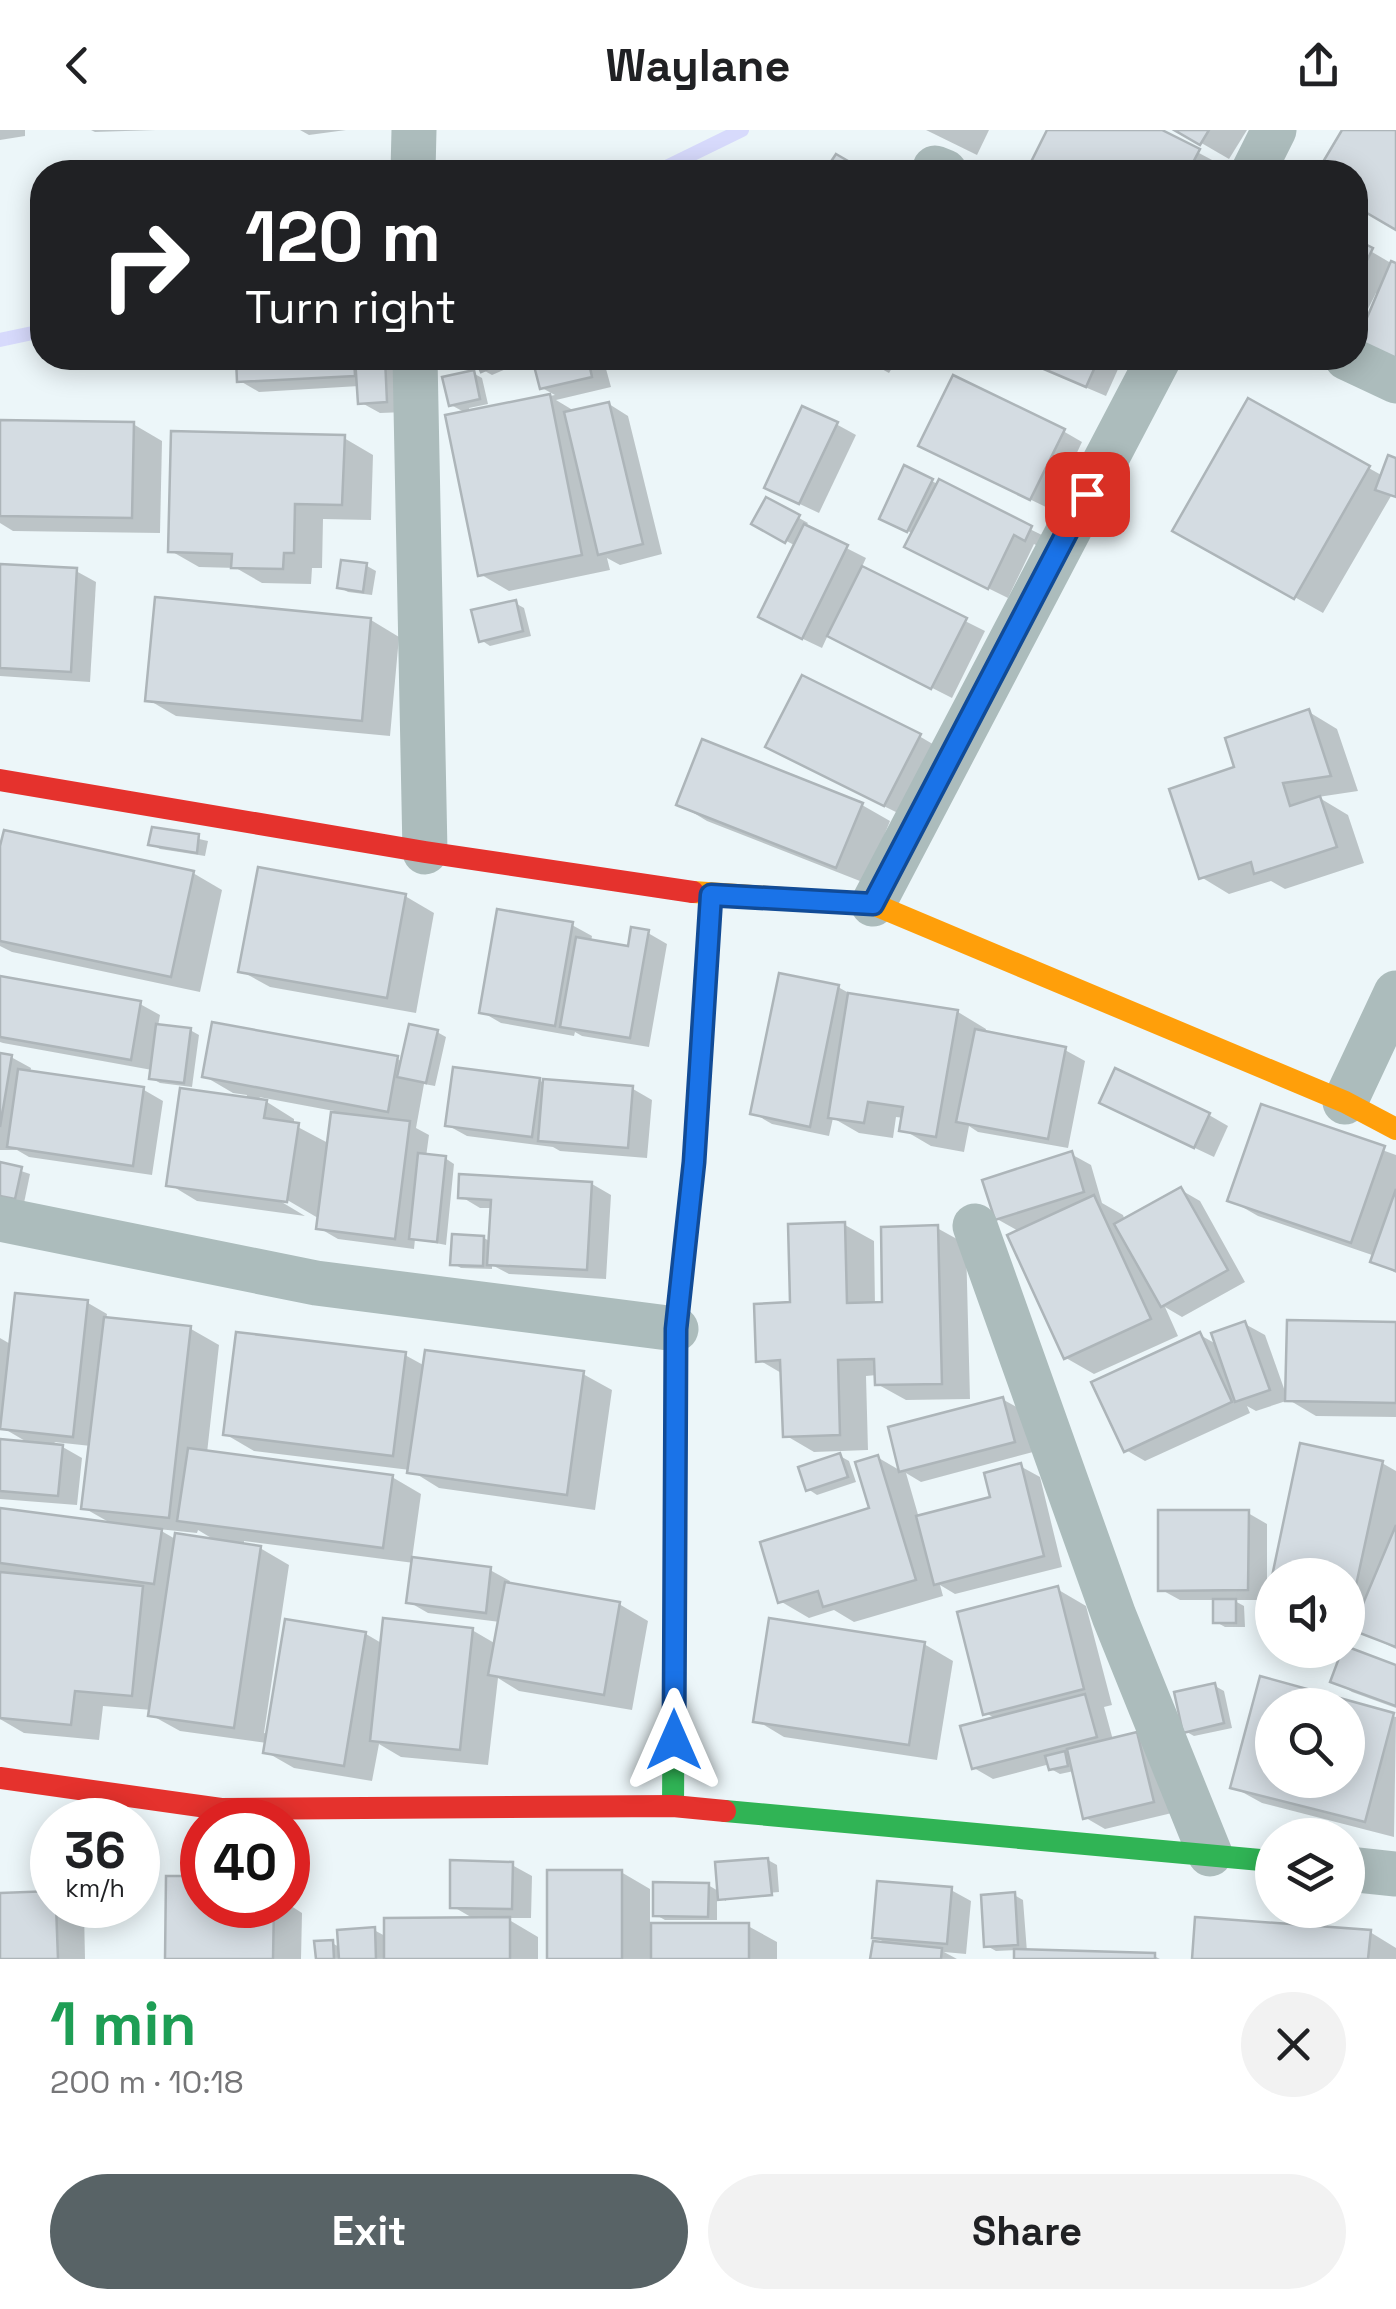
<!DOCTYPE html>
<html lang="en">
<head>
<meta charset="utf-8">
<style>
  :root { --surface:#fff; --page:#f2f2f2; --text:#202124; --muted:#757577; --accent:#586366 }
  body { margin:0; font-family:"Space Grotesk",sans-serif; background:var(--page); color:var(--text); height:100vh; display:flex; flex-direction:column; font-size:38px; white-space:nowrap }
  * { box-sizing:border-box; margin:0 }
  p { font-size:32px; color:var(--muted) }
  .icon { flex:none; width:55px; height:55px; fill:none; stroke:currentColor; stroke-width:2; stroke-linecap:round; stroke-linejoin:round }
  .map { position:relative; height:1829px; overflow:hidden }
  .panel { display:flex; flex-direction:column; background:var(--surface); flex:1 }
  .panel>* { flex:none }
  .hud { position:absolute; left:30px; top:30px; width:1338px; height:210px; border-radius:40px; box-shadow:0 5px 25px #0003; background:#202124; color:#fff; overflow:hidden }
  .buttons { position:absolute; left:1255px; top:1428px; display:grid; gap:20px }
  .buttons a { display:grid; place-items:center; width:110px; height:110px; border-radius:50%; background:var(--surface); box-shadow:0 5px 25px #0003; font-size:50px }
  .speed { position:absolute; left:30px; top:1668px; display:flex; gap:20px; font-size:50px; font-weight:700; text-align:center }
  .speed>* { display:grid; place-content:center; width:130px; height:130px; border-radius:50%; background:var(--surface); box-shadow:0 5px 25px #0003; line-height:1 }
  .speed small { font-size:25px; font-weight:400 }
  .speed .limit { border:15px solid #d22; background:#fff; color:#111 }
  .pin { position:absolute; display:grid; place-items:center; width:85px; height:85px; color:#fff; margin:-42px; border-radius:20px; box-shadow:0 5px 15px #0006 }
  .me { position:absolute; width:110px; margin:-55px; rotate:0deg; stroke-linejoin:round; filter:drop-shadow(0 0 8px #0008) }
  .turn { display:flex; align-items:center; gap:35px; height:210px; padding:0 50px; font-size:45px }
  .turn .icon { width:130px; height:130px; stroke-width:2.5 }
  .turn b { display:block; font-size:70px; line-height:85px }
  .round { display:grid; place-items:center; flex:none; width:105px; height:105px; border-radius:52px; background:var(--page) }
  .head { display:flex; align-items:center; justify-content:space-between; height:170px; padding:0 50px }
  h1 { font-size:60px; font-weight:700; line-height:75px; color:#1e9e55 }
  .action { display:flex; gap:20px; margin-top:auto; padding:20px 50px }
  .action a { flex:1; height:115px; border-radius:60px; background:var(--accent); color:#fff; font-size:40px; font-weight:700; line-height:115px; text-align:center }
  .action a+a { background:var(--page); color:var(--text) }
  header { display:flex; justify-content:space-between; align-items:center; height:130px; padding:0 50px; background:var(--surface); font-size:45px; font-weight:700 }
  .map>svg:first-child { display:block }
</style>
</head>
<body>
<header><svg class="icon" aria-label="back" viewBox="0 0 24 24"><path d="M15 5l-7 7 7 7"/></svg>Waylane<svg class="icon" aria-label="share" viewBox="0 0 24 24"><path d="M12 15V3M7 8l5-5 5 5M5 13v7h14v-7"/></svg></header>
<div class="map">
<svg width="1396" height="1829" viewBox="0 0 1396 1829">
  <rect width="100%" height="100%" fill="#ecf6f9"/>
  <!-- shadow -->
  <g fill="#0003" fill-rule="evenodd">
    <polygon points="0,0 25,0 25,6 0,10"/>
    <polygon points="91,0 156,0 95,2"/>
    <polygon points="300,0 346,0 309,5"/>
    <polygon points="926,0 989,0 977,25"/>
    <polygon points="1050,0 1156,0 1227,38 1225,42 1050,42 1033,33"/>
    <polygon points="1179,0 1247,0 1229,29"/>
    <polygon points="1355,112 1396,136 1380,165 1376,163 1355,205"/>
    <polygon points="238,228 403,228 406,282 380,283 360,272 359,256 259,262 240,251"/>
    <polygon points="478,228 532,228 492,245 483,240"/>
    <polygon points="535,228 603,228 611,257 556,270 576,282 609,274 628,286 662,424 620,435 607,428 610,440 509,461 480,444 466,283 451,275 473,243 482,248 488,274 469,278 470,282 555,265 542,258"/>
    <polygon points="787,228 814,228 807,239"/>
    <polygon points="862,228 898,228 889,243"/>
    <polygon points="1017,228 1123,228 1106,266"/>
    <polygon points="1249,271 1383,346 1396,331 1396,367 1391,366 1323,483 1175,400"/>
    <polygon points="0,293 133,294 162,311 160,403 13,401 0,393"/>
    <polygon points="836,294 856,305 819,383 787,368"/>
    <polygon points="1063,301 1082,312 1050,379 940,326"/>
    <polygon points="344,308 373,325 371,390 323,389 322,438 312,438 311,454 262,453 236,438 199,437 171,421"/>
    <polygon points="905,338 1050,409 1045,420 1034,414 1008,468 927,428 914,404 891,393"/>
    <polygon points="767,370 808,393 805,397 866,428 861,439 985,501 952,568 828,505 822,518 780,498 796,416 754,394"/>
    <polygon points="367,436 376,441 372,465 348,462 339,457"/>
    <polygon points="0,437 76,441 96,452 90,552 0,546"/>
    <polygon points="515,473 524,478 531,506 490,516 481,510"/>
    <polygon points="371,490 399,507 390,606 176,586 147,569"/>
    <polygon points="1309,582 1337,599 1358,661 1318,667 1348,685 1364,733 1285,759 1271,751 1229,764 1201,747 1237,639"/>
    <polygon points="919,606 948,623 914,691 797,633"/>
    <polygon points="679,674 862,675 890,691 865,753 707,691"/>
    <polygon points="154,699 208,711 205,726 160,719 151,714"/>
    <polygon points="0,717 193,743 222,760 200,862 12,822 0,816"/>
    <polygon points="405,766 434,783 416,883 270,857 241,841"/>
    <polygon points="572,795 592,806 591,812 630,819 648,803 667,814 649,917 582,906 575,902 574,906 501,893 482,882"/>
    <polygon points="0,849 140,874 160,885 158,896 190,900 199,905 192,957 160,953 151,948 152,940 3,913 0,912"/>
    <polygon points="838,857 856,867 958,882 986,899 985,904 1065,920 1085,931 1068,1018 978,1002 969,996 964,1022 931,1016 902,999 904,988 896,987 893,1008 859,1003 833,988 829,1006 772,994 753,983"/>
    <path d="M437,902L446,907L435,956L424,954L416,998L429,1005L426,1027L445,1028L454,1034L446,1115L415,1109L414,1119L338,1109L319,1098L318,1088L277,1064L275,1068L305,1086L197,1071L169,1054L246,970L247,965L233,963L204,946L397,929L403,932ZM259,967L334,981L330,1014L294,995V989Z"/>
    <polygon points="0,925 11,927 31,938 30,943 144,960 163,971 152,1045 29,1027 17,1020 0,1020"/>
    <polygon points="539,950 545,954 633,959 652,970 647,1028 560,1021 553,1017 467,1006 447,995"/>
    <polygon points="1262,977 1396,1025 1396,1143 1373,1131 1375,1126 1258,1086 1230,1070"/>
    <polygon points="1121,983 1209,985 1228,996 1214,1027"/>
    <polygon points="1071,1024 1091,1035 1102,1073 1123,1085 1125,1091 1181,1060 1200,1071 1245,1152 1182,1187 1165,1177 1178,1206 1094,1244 1066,1228 1020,1102 997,1089"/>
    <polygon points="0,1034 30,1044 24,1073 0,1068"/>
    <polygon points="592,1054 611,1065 606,1149 509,1144 492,1135 492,1139 461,1138 452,1133 484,1108 491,1112 493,1078 480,1078 460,1066"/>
    <polygon points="845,1095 874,1111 875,1175 884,1175 937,1098 966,1114 970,1269 906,1270 877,1254 877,1245 866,1246 868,1320 814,1322 785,1305 783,1244 759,1230"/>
    <path d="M88,1173L107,1184L106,1190L191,1199L219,1215L207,1323L392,1347L421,1364L412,1429L490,1440L510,1451L509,1456L619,1474L648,1491L632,1580L519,1561L498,1548L488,1635L401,1627L379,1614L372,1651L294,1638L266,1622L267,1613L180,1601L151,1585L152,1580L103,1576L99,1610L24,1603L0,1589V1380L114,1395L84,1378L91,1316L54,1312L82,1328L77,1375L0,1369V1312L32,1315L3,1298L4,1289H0V1208L12,1215ZM158,1399L197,1403L198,1400L218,1412L177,1410ZM244,1411L414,1433L409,1472L428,1483L500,1492L496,1514L472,1500L383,1514L366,1504L269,1604L264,1603L289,1435L260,1418L244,1416Z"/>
    <polygon points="1245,1194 1265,1205 1287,1267 1396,1195 1396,1287 1316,1286 1289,1270 1256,1281 1247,1276 1250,1283 1145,1331 1126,1320 1200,1205 1218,1215"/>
    <polygon points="405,1225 425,1236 583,1244 612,1260 595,1380 439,1358 410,1340 254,1321 225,1304"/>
    <polygon points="1002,1269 1022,1280 1033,1322 921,1352 906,1343 919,1388 993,1369 1020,1336 1040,1347 1062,1437 955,1464 940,1455 943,1466 854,1492 834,1480 809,1488 780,1471 872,1380 877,1327 901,1341 891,1299"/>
    <polygon points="840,1326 849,1331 856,1352 817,1365 808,1359"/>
    <polygon points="1382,1333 1396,1341 1396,1519 1355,1499 1363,1480 1348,1476 1348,1445 1275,1445"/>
    <polygon points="1248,1383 1267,1394 1267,1470 1233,1470 1244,1476 1245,1497 1225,1497 1216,1492 1216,1470 1180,1470 1160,1459"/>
    <polygon points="1057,1459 1086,1476 1112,1575 1104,1577 1113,1610 1136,1605 1156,1616 1172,1683 1105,1699 1086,1688 1074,1641 1060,1644 1051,1639 1050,1634 993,1649 974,1638 996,1589 986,1583"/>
    <polygon points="924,1514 953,1531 937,1630 784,1607 756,1590"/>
    <polygon points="1344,1520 1396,1538 1396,1578 1352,1562 1333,1550"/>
    <path d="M1262,1549L1396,1587L1394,1707L1262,1673L1233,1657ZM1272,1575H1348V1650H1272Z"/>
    <polygon points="1215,1556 1224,1561 1232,1598 1194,1606 1185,1601"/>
    <polygon points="768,1730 777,1735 779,1762 726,1767 726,1771 717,1766 717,1790 665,1790 656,1785 708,1755 720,1762"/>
    <polygon points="512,1735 532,1746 531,1788 506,1788 538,1807 538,1829 318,1829 332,1813 341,1818 374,1800 387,1807 476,1790 452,1776"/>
    <polygon points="621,1742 650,1759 650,1796 748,1796 777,1812 777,1829 550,1829"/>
    <polygon points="169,1748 202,1749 202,1775 288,1774 302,1783 301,1829 167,1829"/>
    <polygon points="951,1760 971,1771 966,1824 944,1822 957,1829 873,1829 889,1815 874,1806"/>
    <polygon points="52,1763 52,1775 75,1775 84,1780 85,1829 0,1829 0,1765"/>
    <polygon points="1014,1765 1023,1770 1027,1822 1154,1826 1160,1829 1017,1829 1017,1820 996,1821 987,1816"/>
    <polygon points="1370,1802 1396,1818 1396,1829 1194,1829"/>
  </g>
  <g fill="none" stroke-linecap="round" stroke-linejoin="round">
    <!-- stream -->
    <g stroke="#d7dafc" stroke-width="14">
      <polyline points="656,42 742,0"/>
      <polyline points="0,210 42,201"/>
    </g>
  </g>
  <!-- building -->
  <g fill="#d4dce2" stroke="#adb5b9" stroke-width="2.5" fill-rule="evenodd">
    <polygon points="1047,0 1162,0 1200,19 1188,42 1047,42 1030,34"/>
    <polygon points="1174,0 1209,0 1200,15"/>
    <polygon points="1342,0 1396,0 1396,100 1355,76 1355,42 1317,42"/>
    <polygon points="836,24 867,42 824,42"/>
    <polygon points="1355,109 1373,118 1355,155"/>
    <polygon points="1391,131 1396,133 1396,240 1355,216"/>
    <polygon points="236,228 354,228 355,246 237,252"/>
    <polygon points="355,228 385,228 387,272 358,274"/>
    <polygon points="475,228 514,228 481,242"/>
    <polygon points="532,228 588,228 592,247 540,259"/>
    <polygon points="1018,228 1099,228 1086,257"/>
    <polygon points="474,240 480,269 449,276 442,247"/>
    <polygon points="953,245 1065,299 1030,370 918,316"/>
    <polygon points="550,264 582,425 478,446 445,285"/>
    <polygon points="1248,268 1370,336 1294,469 1172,401"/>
    <polygon points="609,272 643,414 598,425 564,282"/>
    <polygon points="802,276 838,292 799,374 764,358"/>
    <polygon points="0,290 134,292 132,388 0,386"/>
    <polygon points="171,301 345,305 342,375 295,374 294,423 284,423 283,439 231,438 232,424 168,422"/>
    <polygon points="1388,325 1396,328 1396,367 1375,360"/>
    <polygon points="904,335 933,349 907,402 879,389"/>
    <polygon points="939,349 1032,396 1025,411 1014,405 988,459 904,417"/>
    <polygon points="766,367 800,385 785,413 751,394"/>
    <polygon points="804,394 848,415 802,509 758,487"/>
    <polygon points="341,430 367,433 363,462 337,458"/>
    <polygon points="0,434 77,438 71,542 0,538"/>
    <polygon points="862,436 967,488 931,559 827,506"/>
    <polygon points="155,467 371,488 362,591 145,571"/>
    <polygon points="516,470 523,501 479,512 471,480"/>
    <polygon points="802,545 921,604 884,676 765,617"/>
    <polygon points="1309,579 1331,646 1283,653 1290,676 1320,666 1337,717 1254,744 1251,732 1199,749 1169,659 1234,637 1225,608"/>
    <polygon points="702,609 863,673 836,738 676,675"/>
    <polygon points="152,697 199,704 197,723 148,715"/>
    <polygon points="4,700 194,741 171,847 0,811 0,716"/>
    <polygon points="258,737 406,764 387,868 238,842"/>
    <polygon points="497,779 573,792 555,896 479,883"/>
    <polygon points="631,797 649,800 630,908 560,897 576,807 628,816"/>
    <polygon points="779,843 839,855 810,997 750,984"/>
    <polygon points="0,846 141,871 131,930 0,907"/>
    <polygon points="848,863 958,880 936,1007 899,1001 903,977 868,972 864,993 828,988"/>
    <polygon points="212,892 398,926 388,982 202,947"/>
    <polygon points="156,894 191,898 184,953 149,949"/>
    <polygon points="409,894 438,900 426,953 397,947"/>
    <polygon points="975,899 1066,917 1048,1009 956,992"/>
    <polygon points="0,923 12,925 0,997"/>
    <polygon points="453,937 540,948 532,1007 445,996"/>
    <polygon points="1115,938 1210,983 1194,1018 1099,973"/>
    <polygon points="18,939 144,957 133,1036 7,1017"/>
    <polygon points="543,949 633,956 628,1018 538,1011"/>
    <polygon points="180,958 267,970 264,988 299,993 287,1072 166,1056"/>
    <polygon points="1261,974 1385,1016 1351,1113 1227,1071"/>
    <polygon points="331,982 410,991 395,1109 316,1099"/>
    <polygon points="1072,1021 1084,1062 995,1090 982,1050"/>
    <polygon points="418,1023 446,1026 437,1112 409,1109"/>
    <polygon points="0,1032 22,1037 15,1069 0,1066"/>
    <polygon points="459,1044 592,1052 587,1140 487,1135 491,1070 458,1068"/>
    <polygon points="1181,1057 1228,1140 1161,1177 1114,1094"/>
    <polygon points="1396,1059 1396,1141 1370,1132"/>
    <polygon points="1094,1065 1151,1189 1064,1229 1007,1105"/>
    <polygon points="845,1092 847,1173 882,1172 881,1097 938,1095 942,1254 875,1255 874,1229 838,1230 840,1305 783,1307 780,1230 756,1232 754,1174 790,1172 788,1094"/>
    <polygon points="452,1104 484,1106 483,1136 450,1135"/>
    <polygon points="15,1163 88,1170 73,1307 0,1299"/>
    <polygon points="104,1187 191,1196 169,1388 81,1379"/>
    <polygon points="1287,1190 1396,1192 1396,1273 1285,1271"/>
    <polygon points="1245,1191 1270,1260 1235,1272 1211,1203"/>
    <polygon points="236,1202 406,1222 393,1326 223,1305"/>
    <polygon points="1200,1202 1232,1272 1124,1322 1091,1252"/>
    <polygon points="425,1220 584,1241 567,1365 407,1343"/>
    <polygon points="1003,1267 1015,1312 899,1342 888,1297"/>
    <polygon points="0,1309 63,1315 58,1366 0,1361"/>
    <polygon points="1300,1313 1383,1331 1353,1469 1348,1468 1348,1445 1272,1445 1271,1451"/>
    <polygon points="188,1318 393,1345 383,1418 177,1391"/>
    <polygon points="840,1323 848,1347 806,1361 798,1337"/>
    <polygon points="878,1325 916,1450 823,1477 818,1461 778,1473 760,1412 869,1378 855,1332"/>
    <polygon points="1021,1333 1044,1426 934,1455 916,1386 990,1367 984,1343"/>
    <polygon points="0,1378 162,1399 154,1454 0,1433"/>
    <polygon points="1158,1380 1249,1380 1248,1460 1158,1461"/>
    <polygon points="1396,1395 1396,1517 1352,1500"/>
    <polygon points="175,1403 261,1416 234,1598 148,1586"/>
    <polygon points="412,1427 491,1437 486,1483 406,1473"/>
    <polygon points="0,1442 143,1456 132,1566 75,1561 71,1595 0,1588"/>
    <polygon points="505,1452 620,1472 604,1565 488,1545"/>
    <polygon points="1058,1456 1084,1559 983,1585 957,1482"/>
    <rect x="1213" y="1469" width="23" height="24"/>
    <polygon points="383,1488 473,1498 460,1620 370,1611"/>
    <polygon points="769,1488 925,1512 909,1615 753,1592"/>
    <polygon points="285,1489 366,1502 344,1636 263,1623"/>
    <polygon points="1348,1517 1396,1535 1396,1576 1330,1552 1342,1520 1348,1520"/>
    <path d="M1260,1546L1394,1583L1365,1692L1230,1658ZM1272,1575H1348V1650H1272Z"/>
    <polygon points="1215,1553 1224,1593 1183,1603 1174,1562"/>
    <polygon points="1085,1564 1097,1607 972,1639 960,1596"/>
    <polygon points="1137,1602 1154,1672 1083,1689 1067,1619"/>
    <polygon points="1065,1621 1068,1636 1049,1640 1045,1626"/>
    <polygon points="768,1728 772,1765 718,1770 715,1732"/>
    <polygon points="450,1730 513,1732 512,1779 450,1778"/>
    <rect x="547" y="1740" width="75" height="89"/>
    <polygon points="166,1746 202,1746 202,1775 274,1775 273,1829 165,1829"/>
    <polygon points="877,1751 952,1757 947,1814 872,1808"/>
    <polygon points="653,1752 709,1753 708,1787 653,1786"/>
    <polygon points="52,1761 52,1775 56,1775 58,1829 0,1829 0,1763"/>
    <polygon points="1015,1762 1018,1815 984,1817 981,1765"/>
    <polygon points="510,1787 510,1829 384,1829 384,1788"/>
    <polygon points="1195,1787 1371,1800 1368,1829 1192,1829"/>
    <rect x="651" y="1793" width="98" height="36"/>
    <polygon points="375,1797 376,1829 339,1829 337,1800"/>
    <polygon points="333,1810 334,1829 316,1829 314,1811"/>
    <polygon points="873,1811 942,1818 941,1829 870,1829"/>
    <polygon points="1014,1819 1155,1823 1155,1829 1014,1829"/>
  </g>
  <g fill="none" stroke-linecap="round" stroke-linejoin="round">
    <!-- street -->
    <g stroke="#acbcbc" stroke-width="45">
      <polyline points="935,38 945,42"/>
      <polyline points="413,42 414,0"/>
      <polyline points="1253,42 1274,0"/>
      <polyline points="415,228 425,722"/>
      <polyline points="1347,228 1396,251"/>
      <polyline points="873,774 1159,228"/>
      <polyline points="1345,972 1396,863"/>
      <polyline points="0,1089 316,1153 676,1199"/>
      <polyline points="975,1096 1114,1486 1210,1724"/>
      <polyline points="1348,1739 1396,1744"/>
    </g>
    <!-- fast -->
    <g stroke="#30b455" stroke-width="22">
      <polyline points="673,1676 676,1199 694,1032 702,914"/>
      <polyline points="725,1681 1272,1731"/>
    </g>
    <!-- slow -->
    <polyline stroke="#ff9f0a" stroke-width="22" points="693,762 873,774 1345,972 1396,999"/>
    <!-- jam -->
    <g stroke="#e5322d" stroke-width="22">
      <polyline points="0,650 425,722 693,762"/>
      <polyline points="702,914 711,765"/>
      <polyline points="0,1648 221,1679 673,1676 725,1681"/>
    </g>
  </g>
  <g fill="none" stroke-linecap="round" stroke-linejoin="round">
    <!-- route casing -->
    <g stroke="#114b97" stroke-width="25">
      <polyline id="route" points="674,1610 676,1199 694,1032 711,765 873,774 1087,364"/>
    </g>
    <!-- route -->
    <use href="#route" stroke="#1a73e8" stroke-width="18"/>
  </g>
</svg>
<div class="buttons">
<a><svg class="icon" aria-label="sound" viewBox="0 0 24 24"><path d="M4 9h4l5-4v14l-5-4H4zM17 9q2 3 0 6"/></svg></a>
<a><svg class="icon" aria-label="search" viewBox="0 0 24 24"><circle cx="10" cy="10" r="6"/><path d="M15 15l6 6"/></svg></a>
<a><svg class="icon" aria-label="layers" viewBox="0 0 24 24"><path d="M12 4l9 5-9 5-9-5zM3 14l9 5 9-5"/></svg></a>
</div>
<div class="speed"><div>36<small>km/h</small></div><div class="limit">40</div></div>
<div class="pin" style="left:1087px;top:364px;background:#d93025"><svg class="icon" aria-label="arrive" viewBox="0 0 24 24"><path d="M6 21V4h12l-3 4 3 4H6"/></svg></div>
<svg class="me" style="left:674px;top:1610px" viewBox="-20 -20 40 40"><path d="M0-17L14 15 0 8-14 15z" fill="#1a73e8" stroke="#fff" stroke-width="4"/></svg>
<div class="hud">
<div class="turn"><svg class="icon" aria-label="right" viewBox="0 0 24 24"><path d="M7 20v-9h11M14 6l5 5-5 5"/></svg><div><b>120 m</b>Turn right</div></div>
</div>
</div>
<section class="panel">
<div class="head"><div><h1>1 min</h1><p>200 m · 10:18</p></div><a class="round"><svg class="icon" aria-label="close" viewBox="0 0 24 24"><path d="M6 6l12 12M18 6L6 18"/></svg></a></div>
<div class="action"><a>Exit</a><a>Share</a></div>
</section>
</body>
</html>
